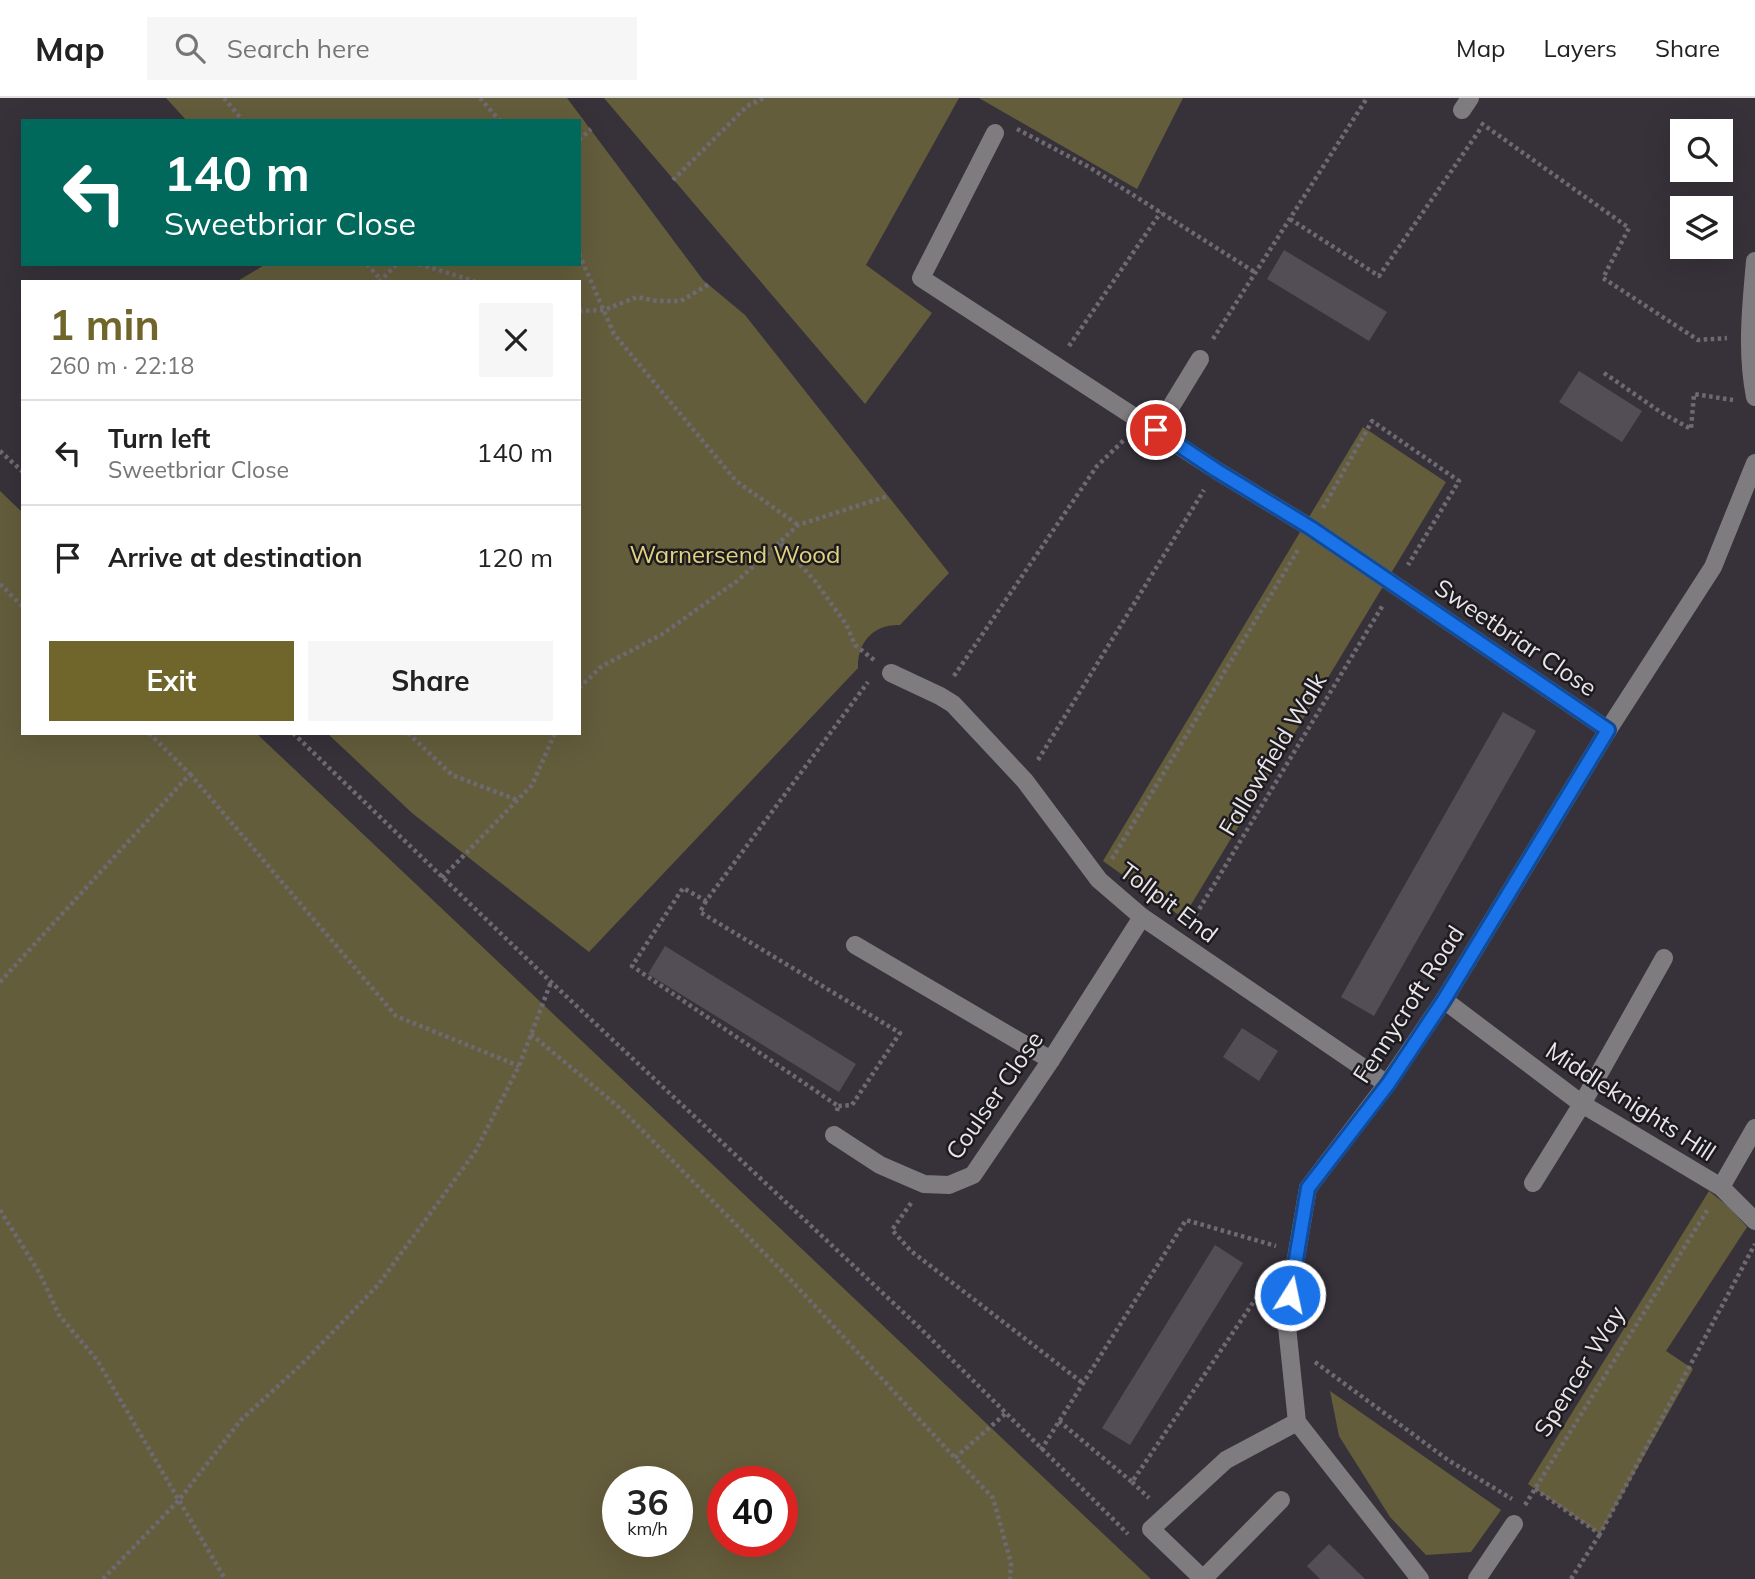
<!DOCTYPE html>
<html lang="en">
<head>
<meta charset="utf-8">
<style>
  :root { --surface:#fff; --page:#f6f6f6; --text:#222; --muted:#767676; --line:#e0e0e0; --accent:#70662b }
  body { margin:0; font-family:Mulish,sans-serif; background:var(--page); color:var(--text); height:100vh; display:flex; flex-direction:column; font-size:26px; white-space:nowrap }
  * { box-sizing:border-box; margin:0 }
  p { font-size:23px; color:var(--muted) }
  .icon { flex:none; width:38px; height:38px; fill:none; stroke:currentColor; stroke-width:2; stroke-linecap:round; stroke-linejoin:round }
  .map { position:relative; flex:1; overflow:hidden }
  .panel { position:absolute; left:21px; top:182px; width:560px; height:455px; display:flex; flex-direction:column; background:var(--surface); border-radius:0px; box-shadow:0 7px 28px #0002 }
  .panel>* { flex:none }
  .guide { position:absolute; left:21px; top:21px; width:560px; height:147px; border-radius:0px; box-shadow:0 7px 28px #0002; background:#00695c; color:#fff; overflow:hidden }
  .tools { position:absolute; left:1670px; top:21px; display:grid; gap:14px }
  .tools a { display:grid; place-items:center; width:63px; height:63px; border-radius:0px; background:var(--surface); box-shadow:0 7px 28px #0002; font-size:35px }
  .speed { position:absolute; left:602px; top:1368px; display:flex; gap:14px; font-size:35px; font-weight:700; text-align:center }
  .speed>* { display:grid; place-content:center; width:91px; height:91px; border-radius:50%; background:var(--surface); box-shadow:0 7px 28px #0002; line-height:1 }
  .speed small { font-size:18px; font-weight:400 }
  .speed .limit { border:10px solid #d22; background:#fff; color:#111 }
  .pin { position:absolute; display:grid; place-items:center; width:60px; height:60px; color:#fff; margin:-30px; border:4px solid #fff; border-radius:50%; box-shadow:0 2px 7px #0007 }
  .me { position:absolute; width:77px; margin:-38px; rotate:10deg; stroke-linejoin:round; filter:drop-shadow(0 0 5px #0008) }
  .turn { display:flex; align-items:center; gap:24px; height:147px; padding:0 28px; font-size:32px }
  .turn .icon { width:91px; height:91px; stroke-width:2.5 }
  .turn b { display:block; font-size:49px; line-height:60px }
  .round { display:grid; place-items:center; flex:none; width:74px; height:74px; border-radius:0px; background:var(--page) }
  .head { display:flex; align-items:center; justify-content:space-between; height:119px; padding:0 28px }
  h1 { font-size:42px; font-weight:700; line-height:52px; color:var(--accent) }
  .cta { display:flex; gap:14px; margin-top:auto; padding:14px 28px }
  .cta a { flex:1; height:80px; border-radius:0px; background:var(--accent); color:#fff; font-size:28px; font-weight:700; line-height:80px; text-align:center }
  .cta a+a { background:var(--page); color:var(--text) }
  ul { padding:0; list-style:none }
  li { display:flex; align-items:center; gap:21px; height:105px; padding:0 28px; border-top:2px solid var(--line) }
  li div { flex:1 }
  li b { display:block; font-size:26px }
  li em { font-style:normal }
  header { display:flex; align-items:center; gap:42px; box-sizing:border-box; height:98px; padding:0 35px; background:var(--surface); border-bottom:2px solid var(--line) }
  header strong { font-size:33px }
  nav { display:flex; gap:38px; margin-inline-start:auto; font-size:24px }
  .search { width:490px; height:63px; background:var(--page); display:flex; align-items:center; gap:18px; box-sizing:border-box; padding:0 24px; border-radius:0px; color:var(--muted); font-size:26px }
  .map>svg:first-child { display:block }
</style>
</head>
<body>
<header>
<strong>Map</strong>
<div class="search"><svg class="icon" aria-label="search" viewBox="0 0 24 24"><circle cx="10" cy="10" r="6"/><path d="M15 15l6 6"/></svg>Search here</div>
<nav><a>Map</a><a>Layers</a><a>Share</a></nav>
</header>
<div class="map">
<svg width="1755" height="1481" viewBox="0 0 1755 1481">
  <rect width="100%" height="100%" fill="#37323a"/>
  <!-- green -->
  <g fill="#645d3c" fill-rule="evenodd">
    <path d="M166,0H567L703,182L745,217L949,475L900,527C873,526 857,545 858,570L589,854L412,715L327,635H579V184H236L266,166H579V23H187Z"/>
    <polygon points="604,0 959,0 866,167 932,215 865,306"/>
    <polygon points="979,0 1183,0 1137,91"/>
    <polygon points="1363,329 1446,384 1183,820 1103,763"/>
    <path d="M0,393L23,415V635H256L1151,1481H0ZM677,1384V1444H618V1384ZM782,1384V1444H723V1384Z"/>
    <polygon points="1709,1093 1729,1109 1747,1129 1666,1253 1693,1271 1600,1436 1528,1386"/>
    <polygon points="1330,1293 1501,1412 1471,1454 1426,1457 1390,1419 1339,1338"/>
  </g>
  <!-- building -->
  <g fill="#534d56">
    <polygon points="1284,152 1387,214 1369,243 1267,181"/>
    <polygon points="1579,273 1642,313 1622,344 1559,304"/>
    <polygon points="1503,614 1536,633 1374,918 1341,899"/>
    <polygon points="665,848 856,966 839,994 648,876"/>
    <polygon points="1242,930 1278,953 1259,983 1223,959"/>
    <polygon points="1215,1147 1243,1165 1130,1347 1102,1330"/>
    <polygon points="1329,1446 1365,1481 1320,1481 1307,1468"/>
  </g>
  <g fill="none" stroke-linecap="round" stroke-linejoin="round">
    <!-- path -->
    <g stroke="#6e6a71" stroke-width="4.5" stroke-dasharray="3.5 3.5" stroke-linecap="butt">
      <polyline points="224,0 243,23"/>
      <polyline points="480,0 500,23"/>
      <polyline points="1481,25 1629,130 1603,180 1698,242 1727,240"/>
      <polyline points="1017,31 1089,69 1256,175"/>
      <polyline points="579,42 591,31"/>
      <polyline points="673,82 747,8 764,0"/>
      <polyline points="1290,121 1379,178 1481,30"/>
      <polyline points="579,156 614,236 736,383 798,427"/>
      <polyline points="367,166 381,182"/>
      <polyline points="419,166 477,184"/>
      <polyline points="379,184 397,166"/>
      <polyline points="579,213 604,212 637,199 657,203 681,203 709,186"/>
      <polyline points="1213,241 1367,0"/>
      <polyline points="1069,248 1161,114"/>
      <polyline points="1604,275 1662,315 1691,331 1694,296 1733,302"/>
      <polyline points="0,353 23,374"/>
      <polyline points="1323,410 1372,323 1459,383 1408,467"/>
      <polyline points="0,486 23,509"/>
      <polyline points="874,562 855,547 846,526 815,483 780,444 798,427 888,398"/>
      <polyline points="954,578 1097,368 1124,342"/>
      <polyline points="579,590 602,568 661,537 737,483 780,444"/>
      <polyline points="293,635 551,884 920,1230 1128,1436"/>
      <polyline points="408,635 452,677 517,702"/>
      <polyline points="1038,662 1204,392"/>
      <polyline points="190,676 396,918 519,968"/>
      <polyline points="1112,761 1299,450"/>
      <polyline points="442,780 532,687 555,635"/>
      <polyline points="706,803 700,814 900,935 852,1007 838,1008"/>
      <polyline points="1192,823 1383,507"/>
      <polyline points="0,884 190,676 149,635"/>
      <polyline points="531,936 621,1011 789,1180 955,1360"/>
      <polyline points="837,1013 838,1008 632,868 683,790 706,803 868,584"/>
      <polyline points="911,1105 892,1132 911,1153 1084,1286"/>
      <polyline points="0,1112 40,1176 59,1217 97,1262 225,1481"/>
      <polyline points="1315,1264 1448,1362 1512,1401"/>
      <polyline points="1005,1316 955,1360 993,1400 1011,1465 1010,1481"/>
      <polyline points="1059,1323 1132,1384 1265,1187"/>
      <polyline points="1041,1352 1186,1122 1276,1148"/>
      <polyline points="1132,1384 1149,1400"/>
      <polyline points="1535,1391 1600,1436 1755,1146"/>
      <polyline points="1525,1407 1708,1111"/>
      <polyline points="103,1481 179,1402 241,1322 303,1265 378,1187 475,1054 519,968 551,884"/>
      <polyline points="1571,1481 1600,1436"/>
    </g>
    <!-- minor -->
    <g stroke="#7f7c80" stroke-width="18">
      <polyline points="1462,12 1470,0"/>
      <polyline points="995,35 921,180 1216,372 1311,430 1608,632"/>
      <path d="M1755,163C1751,209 1746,253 1755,299"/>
      <polyline points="1156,333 1200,261"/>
      <polyline points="891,575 940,598 953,606 1025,683 1099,782 1142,819 1387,986"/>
      <polyline points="855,847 1051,962"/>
      <polyline points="1444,902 1582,1006 1721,1089 1755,1123"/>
      <polyline points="834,1037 880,1067 924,1086 949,1087 973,1077 1051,962 1142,819"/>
      <polyline points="1533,1085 1582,1006 1664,860"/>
      <polyline points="1721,1089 1755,1030"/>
      <polyline points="1281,1402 1203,1481 1151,1431 1226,1362 1297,1324"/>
      <polyline points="1420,1481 1297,1324 1286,1219 1308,1090 1387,986 1444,902 1608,632 1713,469 1755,365"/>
      <polyline points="1477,1481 1514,1426"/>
    </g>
  </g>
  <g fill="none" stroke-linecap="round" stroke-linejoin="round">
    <!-- route casing -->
    <g stroke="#114b97" stroke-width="18">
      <polyline id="route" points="1156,332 1216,372 1311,430 1608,632 1444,902 1388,986 1308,1090 1290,1197"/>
    </g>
    <!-- route -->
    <use href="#route" stroke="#1a73e8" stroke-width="12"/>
  </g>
  <g text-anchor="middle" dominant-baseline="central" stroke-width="5" stroke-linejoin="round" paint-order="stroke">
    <!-- park labels -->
    <g font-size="24" fill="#e3d381" stroke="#1d1b1e">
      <text x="735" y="456">Warnersend Wood</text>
    </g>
    <!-- street labels -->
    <g font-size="24" fill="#e9e5ea" stroke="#1d1b1e">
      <text transform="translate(1516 539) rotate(34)">Sweetbriar Close</text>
      <text transform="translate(1272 656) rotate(-59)">Fallowfield Walk</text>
      <text transform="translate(1169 804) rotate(37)">Tollpit End</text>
      <text transform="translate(1408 906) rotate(-57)">Fennycroft Road</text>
      <text transform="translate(994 997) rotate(-55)">Coulser Close</text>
      <text transform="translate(1631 1003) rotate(33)">Middleknights Hill</text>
      <text transform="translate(1579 1273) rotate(-58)">Spencer Way</text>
    </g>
  </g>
</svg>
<div class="tools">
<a><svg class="icon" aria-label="search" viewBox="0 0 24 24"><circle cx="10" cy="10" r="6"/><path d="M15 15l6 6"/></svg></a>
<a><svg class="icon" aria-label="layers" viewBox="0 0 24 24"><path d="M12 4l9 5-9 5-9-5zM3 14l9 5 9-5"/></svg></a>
</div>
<div class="speed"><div>36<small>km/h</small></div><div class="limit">40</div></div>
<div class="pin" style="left:1156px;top:332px;background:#d93025"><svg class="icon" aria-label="arrive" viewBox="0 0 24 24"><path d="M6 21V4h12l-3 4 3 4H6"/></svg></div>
<svg class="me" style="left:1290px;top:1197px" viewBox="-20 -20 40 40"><circle r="17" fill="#1a73e8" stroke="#fff" stroke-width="3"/><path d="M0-11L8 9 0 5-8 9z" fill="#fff"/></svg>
<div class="guide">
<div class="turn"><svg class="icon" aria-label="left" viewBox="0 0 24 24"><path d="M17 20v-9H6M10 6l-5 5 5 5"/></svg><div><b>140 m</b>Sweetbriar Close</div></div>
</div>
<section class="panel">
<div class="head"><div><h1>1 min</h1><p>260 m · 22:18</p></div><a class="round"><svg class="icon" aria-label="close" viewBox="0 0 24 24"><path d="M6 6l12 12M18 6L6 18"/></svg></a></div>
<ul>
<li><svg class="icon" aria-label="left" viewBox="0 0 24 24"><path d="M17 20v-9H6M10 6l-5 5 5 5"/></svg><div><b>Turn left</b><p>Sweetbriar Close</p></div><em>140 m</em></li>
<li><svg class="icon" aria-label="arrive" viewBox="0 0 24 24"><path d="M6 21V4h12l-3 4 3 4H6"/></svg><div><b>Arrive at destination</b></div><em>120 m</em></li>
</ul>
<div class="cta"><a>Exit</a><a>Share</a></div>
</section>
</div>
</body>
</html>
